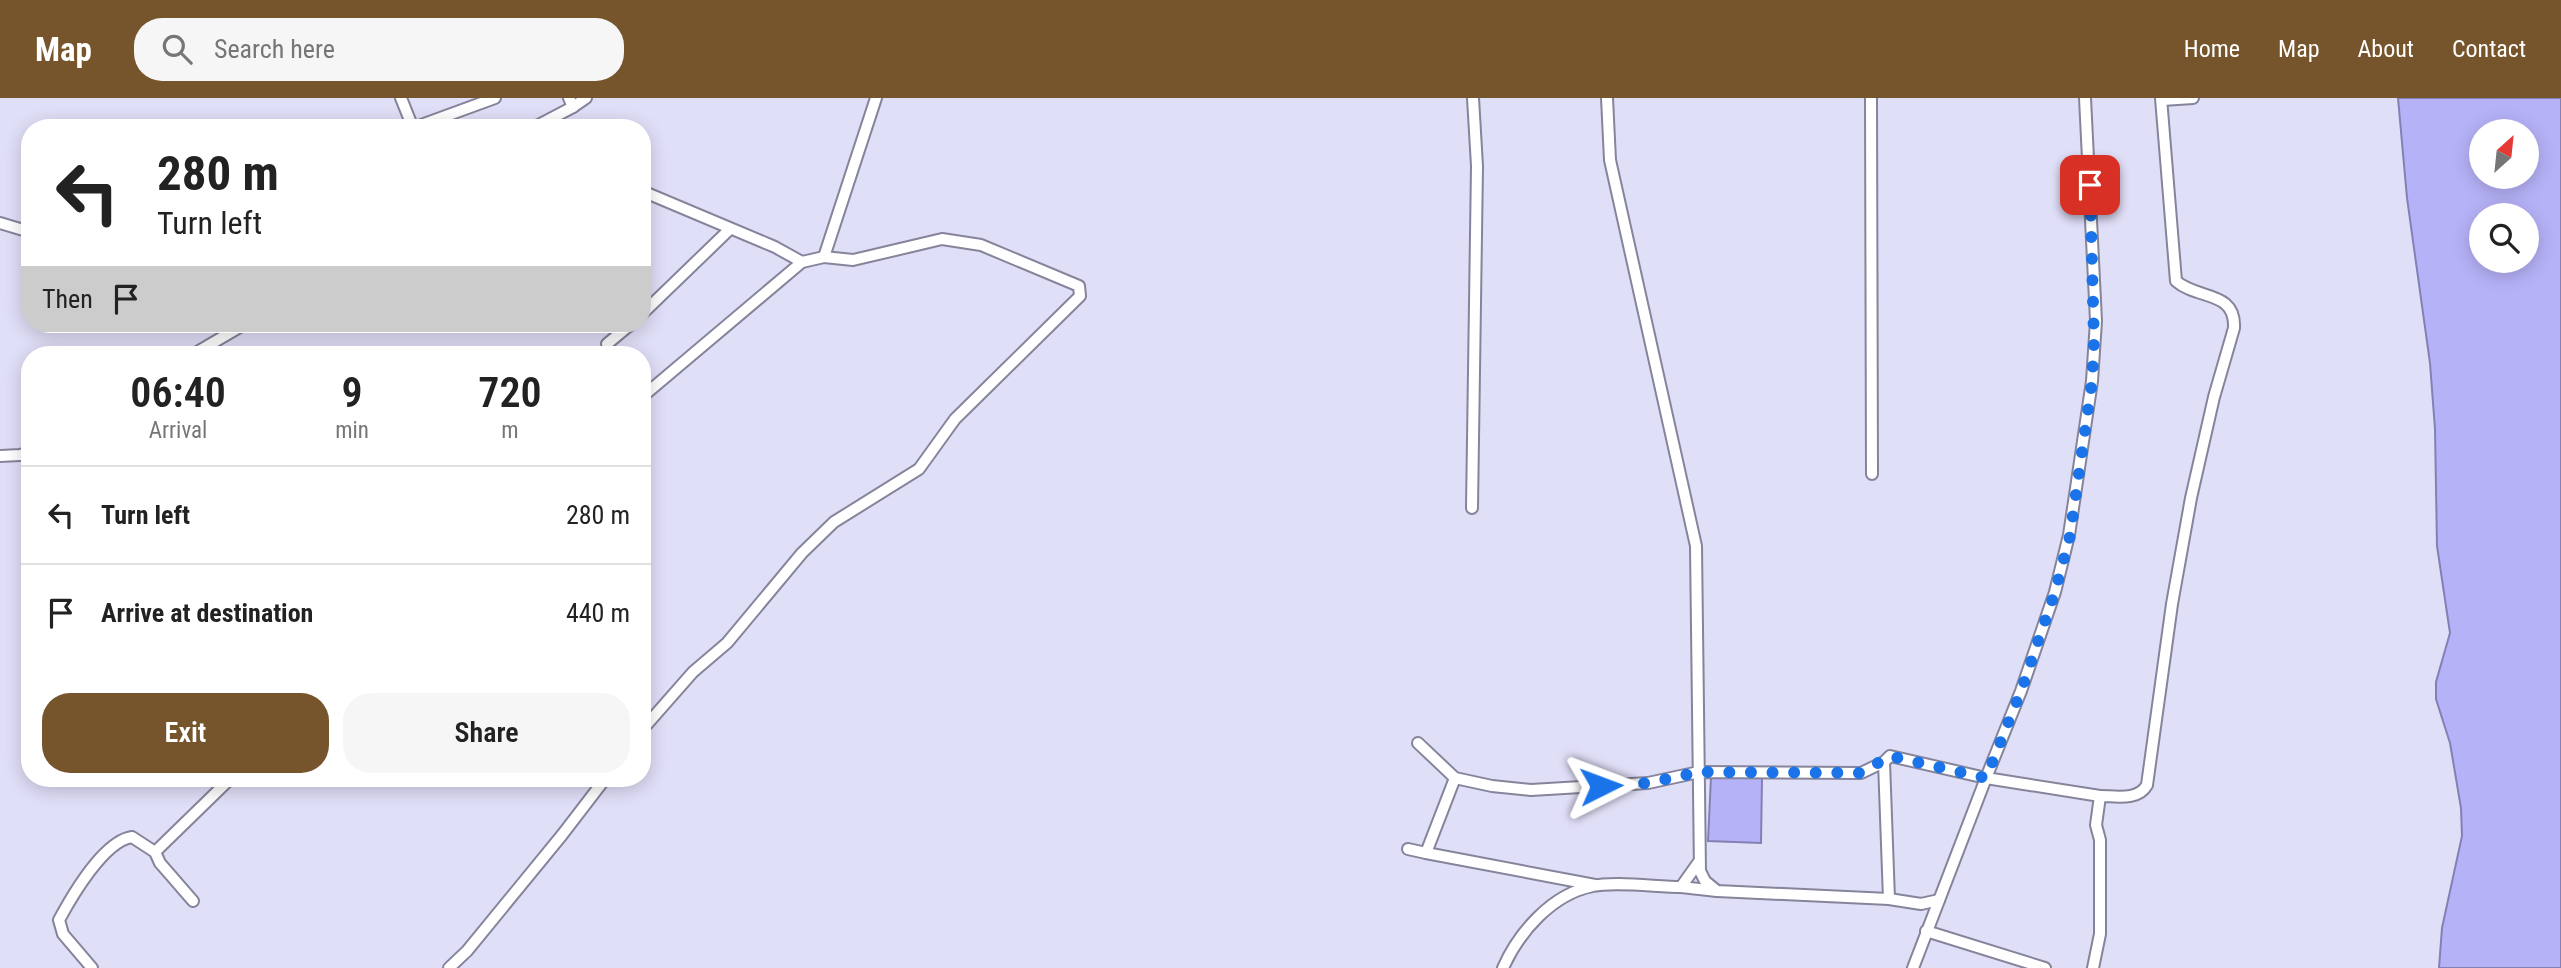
<!DOCTYPE html>
<html lang="en">
<head>
<meta charset="utf-8">
<style>
  :root { --surface:#fff; --page:#f6f6f6; --text:#222; --muted:#767676; --line:#e0e0e0; --accent:#76552c }
  body { margin:0; font-family:"Roboto Condensed",sans-serif; background:var(--page); color:var(--text); height:100vh; display:flex; flex-direction:column; font-size:26px; white-space:nowrap }
  * { box-sizing:border-box; margin:0 }
  p { font-size:23px; color:var(--muted) }
  .icon { flex:none; width:38px; height:38px; fill:none; stroke:currentColor; stroke-width:2; stroke-linecap:round; stroke-linejoin:round }
  .map { position:relative; flex:1; overflow:hidden }
  .panel { position:absolute; left:21px; top:248px; width:630px; height:441px; display:flex; flex-direction:column; background:var(--surface); border-radius:28px; box-shadow:0 4px 18px #0003 }
  .panel>* { flex:none }
  .top-card { position:absolute; left:21px; top:21px; width:630px; height:214px; border-radius:28px; box-shadow:0 4px 18px #0003; background:#fff; color:var(--text); overflow:hidden }
  .needle { width:46px; rotate:27deg }
  .buttons { position:absolute; left:2469px; top:21px; display:grid; gap:14px }
  .buttons a { display:grid; place-items:center; width:70px; height:70px; border-radius:50%; background:var(--surface); box-shadow:0 4px 18px #0003; font-size:35px }
  .pin { position:absolute; display:grid; place-items:center; width:60px; height:60px; color:#fff; margin:-30px; border-radius:14px; box-shadow:0 4px 10px #0006 }
  .me { position:absolute; width:77px; margin:-38px; rotate:87deg; stroke-linejoin:round; filter:drop-shadow(0 0 5px #0008) }
  .turn { display:flex; align-items:center; gap:24px; height:147px; padding:0 21px; font-size:32px }
  .turn .icon { width:91px; height:91px; stroke-width:2.5 }
  .turn b { display:block; font-size:49px; line-height:60px }
  .then { display:flex; align-items:center; height:66px; padding:0 21px; background:#0003; gap:14px; font-size:26px }
  .eta { display:flex; justify-content:space-evenly; align-items:center; height:119px; text-align:center }
  .eta b { font-size:42px; font-weight:600; line-height:49px }
  .primary-button { display:flex; gap:14px; margin-top:auto; padding:14px 21px }
  .primary-button a { flex:1; height:80px; border-radius:28px; background:var(--accent); color:#fff; font-size:28px; font-weight:600; line-height:80px; text-align:center }
  .primary-button a+a { background:var(--page); color:var(--text) }
  ul { padding:0; list-style:none }
  li { display:flex; align-items:center; gap:21px; height:98px; padding:0 21px; border-top:2px solid var(--line) }
  li div { flex:1 }
  li b { display:block; font-size:26px }
  li em { font-style:normal }
  header { display:flex; align-items:center; gap:42px; box-sizing:border-box; height:98px; padding:0 35px; background:var(--accent); color:#fff }
  header strong { font-size:33px }
  nav { display:flex; gap:38px; margin-inline-start:auto; font-size:24px }
  .search { width:490px; height:63px; background:var(--page); display:flex; align-items:center; gap:18px; box-sizing:border-box; padding:0 24px; border-radius:28px; color:var(--muted); font-size:26px }
  .map>svg:first-child { display:block }
</style>
</head>
<body>
<header>
<strong>Map</strong>
<div class="search"><svg class="icon" aria-label="search" viewBox="0 0 24 24"><circle cx="10" cy="10" r="6"/><path d="M15 15l6 6"/></svg>Search here</div>
<nav><a>Home</a><a>Map</a><a>About</a><a>Contact</a></nav>
</header>
<div class="map">
<svg width="2561" height="870" viewBox="0 0 2561 870">
  <rect width="100%" height="100%" fill="#e0dff8"/>
  <!-- water -->
  <g fill="#b6b2f8" stroke="#8380b4" stroke-width="2" fill-rule="evenodd">
    <path d="M2398,0H2561V870H2439L2442,830L2462,738L2461,710L2450,645L2436,601V584L2450,535L2437,448L2435,331L2430,265L2407,100ZM2482,33H2527V79H2482ZM2482,117H2527V163H2482Z"/>
    <polygon points="1711,679 1762,680 1761,745 1708,743"/>
  </g>
  <g fill="none" stroke-linecap="round" stroke-linejoin="round">
    <!-- minor casing -->
    <g stroke="#85849b" stroke-width="14">
      <g id="minor">
        <polyline points="401,0 413,30"/>
        <polyline points="1607,0 1610,62 1696,448 1700,773 1705,783 1717,793 1889,801 1921,806 1939,802"/>
        <polyline points="1871,0 1872,376"/>
        <polyline points="2162,2 2193,0"/>
        <polyline points="573,9 586,0"/>
        <polyline points="413,30 495,0"/>
        <polyline points="533,30 573,9 569,0"/>
        <polyline points="642,93 775,149 802,164"/>
        <polyline points="0,125 30,134"/>
        <polyline points="642,216 730,131"/>
        <polyline points="607,246 631,226"/>
        <polyline points="192,257 245,226"/>
        <polyline points="642,299 802,164 824,159"/>
        <polyline points="0,358 20,357 30,354"/>
        <polyline points="1472,410 1477,68 1473,0"/>
        <polyline points="642,632 693,574 727,545 802,455 834,424 919,371 955,321 1080,198 1079,188 981,147 942,141 853,162 824,159 876,0"/>
        <polyline points="1418,645 1455,680 1492,688 1531,692 1648,685 1699,674 1861,675 1884,664"/>
        <polyline points="1455,680 1426,755 1595,787"/>
        <polyline points="1408,751 1426,755"/>
        <polyline points="155,754 230,681"/>
        <polyline points="1698,765 1681,789 1717,793"/>
        <polyline points="1889,801 1884,664 1890,658 1986,680 2021,593 2055,494 2069,437 2082,350 2092,283 2096,223 2085,0"/>
        <polyline points="1926,833 2045,870"/>
        <path d="M92,870L63,836L59,822C72,798 104,743 132,739L155,754L160,765L193,803"/>
        <polyline points="449,870 467,853 562,737 605,681"/>
        <path d="M1503,870C1519,834 1552,796 1593,788C1614,783 1658,789 1681,789"/>
        <polyline points="1913,870 1986,680 2100,698"/>
        <path d="M2093,870L2100,836V742L2096,727L2100,698C2116,698 2138,703 2147,687L2172,506L2191,400L2214,299L2234,230C2236,192 2197,202 2176,183L2161,0"/>
      </g>
    </g>
    <!-- minor -->
    <use href="#minor" stroke="#fff" stroke-width="10"/>
  </g>
  <g fill="none" stroke-linecap="round" stroke-linejoin="round">
    <!-- route -->
    <polyline stroke="#1a73e8" stroke-width="12" stroke-dasharray="0 21.6" points="1601,688 1648,685 1699,674 1861,675 1890,658 1986,680 2021,593 2055,494 2070,438 2092,284 2094,243 2090,87"/>
  </g>
</svg>
<div class="buttons">
<a><svg class="needle" viewBox="-14 -14 28 28"><path d="M0-13l5 13h-10z" fill="#e53935"/><path d="M0 13l5-13h-10z" fill="#767676"/></svg></a>
<a><svg class="icon" aria-label="search" viewBox="0 0 24 24"><circle cx="10" cy="10" r="6"/><path d="M15 15l6 6"/></svg></a>
</div>
<div class="pin" style="left:2090px;top:87px;background:#d93025"><svg class="icon" aria-label="arrive" viewBox="0 0 24 24"><path d="M6 21V4h12l-3 4 3 4H6"/></svg></div>
<svg class="me" style="left:1601px;top:688px" viewBox="-20 -20 40 40"><path d="M0-17L14 15 0 8-14 15z" fill="#1a73e8" stroke="#fff" stroke-width="4"/></svg>
<div class="top-card">
<div class="turn"><svg class="icon" aria-label="left" viewBox="0 0 24 24"><path d="M17 20v-9H6M10 6l-5 5 5 5"/></svg><div><b>280 m</b>Turn left</div></div>
<div class="then">Then<svg class="icon" aria-label="arrive" viewBox="0 0 24 24"><path d="M6 21V4h12l-3 4 3 4H6"/></svg></div>
</div>
<section class="panel">
<div class="eta">
<div><b>06:40</b><p>Arrival</p></div>
<div><b>9</b><p>min</p></div>
<div><b>720</b><p>m</p></div>
</div>
<ul>
<li><svg class="icon" aria-label="left" viewBox="0 0 24 24"><path d="M17 20v-9H6M10 6l-5 5 5 5"/></svg><div><b>Turn left</b></div><em>280 m</em></li>
<li><svg class="icon" aria-label="arrive" viewBox="0 0 24 24"><path d="M6 21V4h12l-3 4 3 4H6"/></svg><div><b>Arrive at destination</b></div><em>440 m</em></li>
</ul>
<div class="primary-button"><a>Exit</a><a>Share</a></div>
</section>
</div>
</body>
</html>
